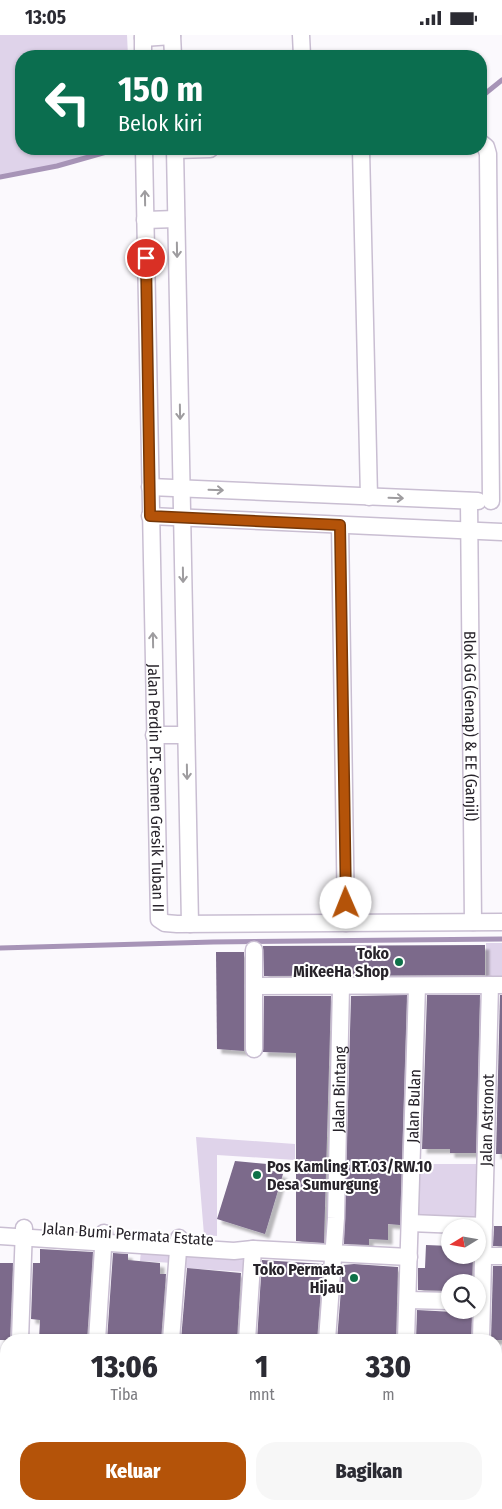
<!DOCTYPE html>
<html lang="id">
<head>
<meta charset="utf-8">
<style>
  :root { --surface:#fff; --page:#f7f7f7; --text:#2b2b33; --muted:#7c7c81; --accent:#b45309 }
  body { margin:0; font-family:"Fira Sans Condensed",sans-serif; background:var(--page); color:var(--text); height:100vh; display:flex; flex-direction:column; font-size:19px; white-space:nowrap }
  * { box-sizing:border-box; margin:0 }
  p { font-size:16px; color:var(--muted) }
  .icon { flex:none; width:28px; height:28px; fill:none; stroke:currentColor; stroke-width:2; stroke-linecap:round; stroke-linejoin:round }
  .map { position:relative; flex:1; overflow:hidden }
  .sheet { position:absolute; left:0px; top:1299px; width:502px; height:176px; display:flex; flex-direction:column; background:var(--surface); border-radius:20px 20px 0 0; box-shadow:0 1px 4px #0004 }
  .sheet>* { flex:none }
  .hud { position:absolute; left:15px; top:15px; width:472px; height:105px; border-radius:20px; box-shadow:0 1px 4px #0004; background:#0b6e4f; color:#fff; overflow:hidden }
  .needle { width:32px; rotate:259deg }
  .tools { position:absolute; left:441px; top:1184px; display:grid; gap:10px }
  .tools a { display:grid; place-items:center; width:45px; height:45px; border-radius:50%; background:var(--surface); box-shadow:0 1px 4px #0004; font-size:25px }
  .pin { position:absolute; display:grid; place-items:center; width:42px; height:42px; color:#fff; margin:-21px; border:2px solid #fff; border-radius:50%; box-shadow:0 1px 5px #0007 }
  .me { position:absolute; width:55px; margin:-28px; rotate:359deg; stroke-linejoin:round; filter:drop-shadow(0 0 4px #0008) }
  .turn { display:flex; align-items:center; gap:18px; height:105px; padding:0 20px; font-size:22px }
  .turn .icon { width:65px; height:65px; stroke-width:2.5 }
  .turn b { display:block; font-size:35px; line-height:42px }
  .eta { display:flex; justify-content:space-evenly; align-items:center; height:85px; text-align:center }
  .eta b { font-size:30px; font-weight:800; line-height:35px }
  .action { display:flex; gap:10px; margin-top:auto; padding:10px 20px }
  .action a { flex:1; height:58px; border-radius:20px; background:var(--accent); color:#fff; font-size:20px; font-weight:800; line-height:58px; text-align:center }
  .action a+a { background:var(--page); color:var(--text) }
  .status { display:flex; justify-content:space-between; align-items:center; height:35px; padding:0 25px; background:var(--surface); direction:ltr }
  .status svg { height:14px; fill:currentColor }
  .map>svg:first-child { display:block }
</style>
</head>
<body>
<div class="status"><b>13:05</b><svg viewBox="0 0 49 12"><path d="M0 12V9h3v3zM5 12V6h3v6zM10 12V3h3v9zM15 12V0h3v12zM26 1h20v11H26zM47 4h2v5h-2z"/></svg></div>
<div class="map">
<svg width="502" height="1474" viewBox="0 0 502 1474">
  <defs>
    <filter id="shadow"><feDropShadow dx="4.5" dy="4.5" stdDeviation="1" flood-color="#0004"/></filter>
  </defs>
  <rect width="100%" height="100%" fill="#fbf9fd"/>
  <!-- green -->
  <g fill="#dfd3ea">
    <polygon points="0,0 127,0 128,21 21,21 21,114 117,114 57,131 0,142"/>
    <rect x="486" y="908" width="16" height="38"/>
    <polygon points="196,1102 295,1109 295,1125 217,1120 217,1201 204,1200"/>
    <polygon points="417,1129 481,1129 479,1186 415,1184"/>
    <polygon points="141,1216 173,1218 173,1228 140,1226"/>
    <polygon points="185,1219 245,1223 245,1237 184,1233"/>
  </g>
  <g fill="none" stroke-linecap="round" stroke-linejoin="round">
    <!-- stream -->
    <g stroke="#a794b7" stroke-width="5">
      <polyline points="481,62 502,45"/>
      <polyline points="0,142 57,131 117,114"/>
      <polyline points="0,913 213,907 502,904"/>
    </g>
  </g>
  <!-- building -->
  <g fill="#7b6a8b" filter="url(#shadow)">
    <polygon points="485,910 485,940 264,941 263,911"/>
    <polygon points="216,917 244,917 244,1016 217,1014"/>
    <polygon points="407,960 400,1190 388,1189 388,1205 369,1204 369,1210 344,1209 351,961"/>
    <polygon points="427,960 480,960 476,1118 450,1118 450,1114 422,1114"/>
    <polygon points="500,960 502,960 502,1119 496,1119"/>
    <polygon points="264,961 331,961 324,1208 296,1206 296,1018 263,1017"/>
    <polygon points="235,1126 267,1129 266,1134 283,1139 265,1199 217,1184"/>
    <polygon points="494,1191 502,1191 502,1211 493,1211"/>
    <polygon points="426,1210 450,1211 450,1220 473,1220 472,1248 450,1248 450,1256 418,1255 418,1233 425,1233"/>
    <polygon points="40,1214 93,1217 87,1305 39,1305 40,1285 31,1284 33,1228 40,1228"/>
    <polygon points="113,1218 128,1219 128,1225 160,1228 160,1239 166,1239 161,1305 107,1305"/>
    <polygon points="262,1225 323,1229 317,1305 257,1305"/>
    <polygon points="0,1228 13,1228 10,1305 0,1305"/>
    <polygon points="354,1229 398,1232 396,1305 337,1305 343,1230"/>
    <polygon points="493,1231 502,1231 502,1305 491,1305"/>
    <polygon points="187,1233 241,1238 237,1305 181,1305"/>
    <polygon points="417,1275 472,1278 471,1305 416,1305"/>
  </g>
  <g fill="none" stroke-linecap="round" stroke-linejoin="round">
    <!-- street casing -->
    <g stroke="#c9bed2" stroke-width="19">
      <g id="street">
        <polyline points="143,0 143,21"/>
        <polyline points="172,0 173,21"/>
        <polyline points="301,0 302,21"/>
        <polyline points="143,3 172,1"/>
        <polyline points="481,108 486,112 488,119 491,466"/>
        <path id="s1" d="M144,114L159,884L165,888L177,889L502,887"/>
        <polyline points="175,114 190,889"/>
        <polyline points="361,114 369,462"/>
        <polyline points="175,115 210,114"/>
        <polyline points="145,185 176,184"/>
        <polyline points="150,452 478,466"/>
        <path id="s2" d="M469,466L473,887"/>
        <polyline points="150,481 502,497"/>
        <polyline points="340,490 346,888"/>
        <polyline points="154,700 186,700"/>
        <polyline points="254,915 254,1014"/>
        <polyline points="254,951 502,950"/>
        <polyline points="410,1188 484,1191"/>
        <polyline points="0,1201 234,1216 253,1214 409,1222"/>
        <polyline points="483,1221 502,1221"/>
        <polyline points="408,1265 450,1266"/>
        <polyline points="20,1305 24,1193"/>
        <polyline points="97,1305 104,1198"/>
        <polyline points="171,1305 179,1203"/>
        <polyline points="247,1305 253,1214"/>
        <path id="s3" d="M327,1305L336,1183L341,951"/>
        <path id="s4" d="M406,1305L417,951"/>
        <path id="s5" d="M481,1305L490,950"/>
        <polyline points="496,1399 502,1399"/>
      </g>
    </g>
    <!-- street -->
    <use href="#street" stroke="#fff" stroke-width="16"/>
  </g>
  <!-- one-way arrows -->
  <defs><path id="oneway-shaft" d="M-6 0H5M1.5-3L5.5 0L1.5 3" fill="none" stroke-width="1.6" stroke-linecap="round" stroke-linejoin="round" transform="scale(1.25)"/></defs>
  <g stroke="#9e9c9f">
    <use href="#oneway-shaft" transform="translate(145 163) rotate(-91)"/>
    <use href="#oneway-shaft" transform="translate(177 215) rotate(89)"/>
    <use href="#oneway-shaft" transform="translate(180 377) rotate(89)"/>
    <use href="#oneway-shaft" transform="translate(216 455) rotate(2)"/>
    <use href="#oneway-shaft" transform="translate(396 463) rotate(2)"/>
    <use href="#oneway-shaft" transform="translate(183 540) rotate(89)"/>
    <use href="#oneway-shaft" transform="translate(153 605) rotate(-91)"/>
    <use href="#oneway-shaft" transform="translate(187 737) rotate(89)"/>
  </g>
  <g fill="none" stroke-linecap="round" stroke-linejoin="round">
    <!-- route casing -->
    <g stroke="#753606" stroke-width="12">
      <polyline id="route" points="146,223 150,481 340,490 346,868"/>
    </g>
    <!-- route -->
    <use href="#route" stroke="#b45309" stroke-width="9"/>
  </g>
  <!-- markers -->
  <g fill="#0e7148" stroke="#fff" stroke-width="2">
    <circle cx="399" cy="927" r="5"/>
    <circle cx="257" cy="1140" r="5"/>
    <circle cx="354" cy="1243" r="5"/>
  </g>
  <g text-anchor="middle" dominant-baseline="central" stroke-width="4" stroke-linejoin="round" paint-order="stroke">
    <!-- street labels -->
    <g font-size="16" fill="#27232a" stroke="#fff">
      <text stroke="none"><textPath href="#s2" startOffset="225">Blok GG (Genap) &amp; EE (Ganjil)</textPath></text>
      <text stroke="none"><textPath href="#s1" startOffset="639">Jalan Perdin PT. Semen Gresik Tuban II</textPath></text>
      <text stroke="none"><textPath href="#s3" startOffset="251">Jalan Bintang</textPath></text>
      <text stroke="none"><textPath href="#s4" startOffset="234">Jalan Bulan</textPath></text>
      <text stroke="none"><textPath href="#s5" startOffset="220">Jalan Astronot</textPath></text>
      <text transform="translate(128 1199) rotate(4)">Jalan Bumi Permata Estate</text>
    </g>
    <!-- poi labels -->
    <g font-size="16" font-weight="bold" fill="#27232a" stroke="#fff" text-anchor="end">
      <text x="389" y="918">Toko<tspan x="389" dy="18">MiKeeHa Shop</tspan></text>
      <text x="267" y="1131" text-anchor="start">Pos Kamling RT.03/RW.10<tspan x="267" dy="18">Desa Sumurgung</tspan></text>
      <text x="344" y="1234">Toko Permata<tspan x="344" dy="18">Hijau</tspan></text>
    </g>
  </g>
</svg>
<div class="tools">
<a><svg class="needle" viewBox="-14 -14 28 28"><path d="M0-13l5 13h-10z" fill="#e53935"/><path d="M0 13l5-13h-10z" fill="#7c7c81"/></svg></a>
<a><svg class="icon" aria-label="search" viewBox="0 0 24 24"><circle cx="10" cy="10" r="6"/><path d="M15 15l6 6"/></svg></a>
</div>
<div class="pin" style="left:146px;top:223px;background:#d93025"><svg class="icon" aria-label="arrive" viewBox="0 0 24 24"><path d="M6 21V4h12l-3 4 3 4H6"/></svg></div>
<svg class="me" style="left:346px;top:868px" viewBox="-20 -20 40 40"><circle r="19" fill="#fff"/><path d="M0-13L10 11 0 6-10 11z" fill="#b45309"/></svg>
<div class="hud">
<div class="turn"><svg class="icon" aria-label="left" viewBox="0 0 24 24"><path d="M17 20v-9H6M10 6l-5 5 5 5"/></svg><div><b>150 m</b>Belok kiri</div></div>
</div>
<section class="sheet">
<div class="eta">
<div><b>13:06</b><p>Tiba</p></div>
<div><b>1</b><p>mnt</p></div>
<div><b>330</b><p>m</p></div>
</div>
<div class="action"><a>Keluar</a><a>Bagikan</a></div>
</section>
</div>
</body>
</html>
